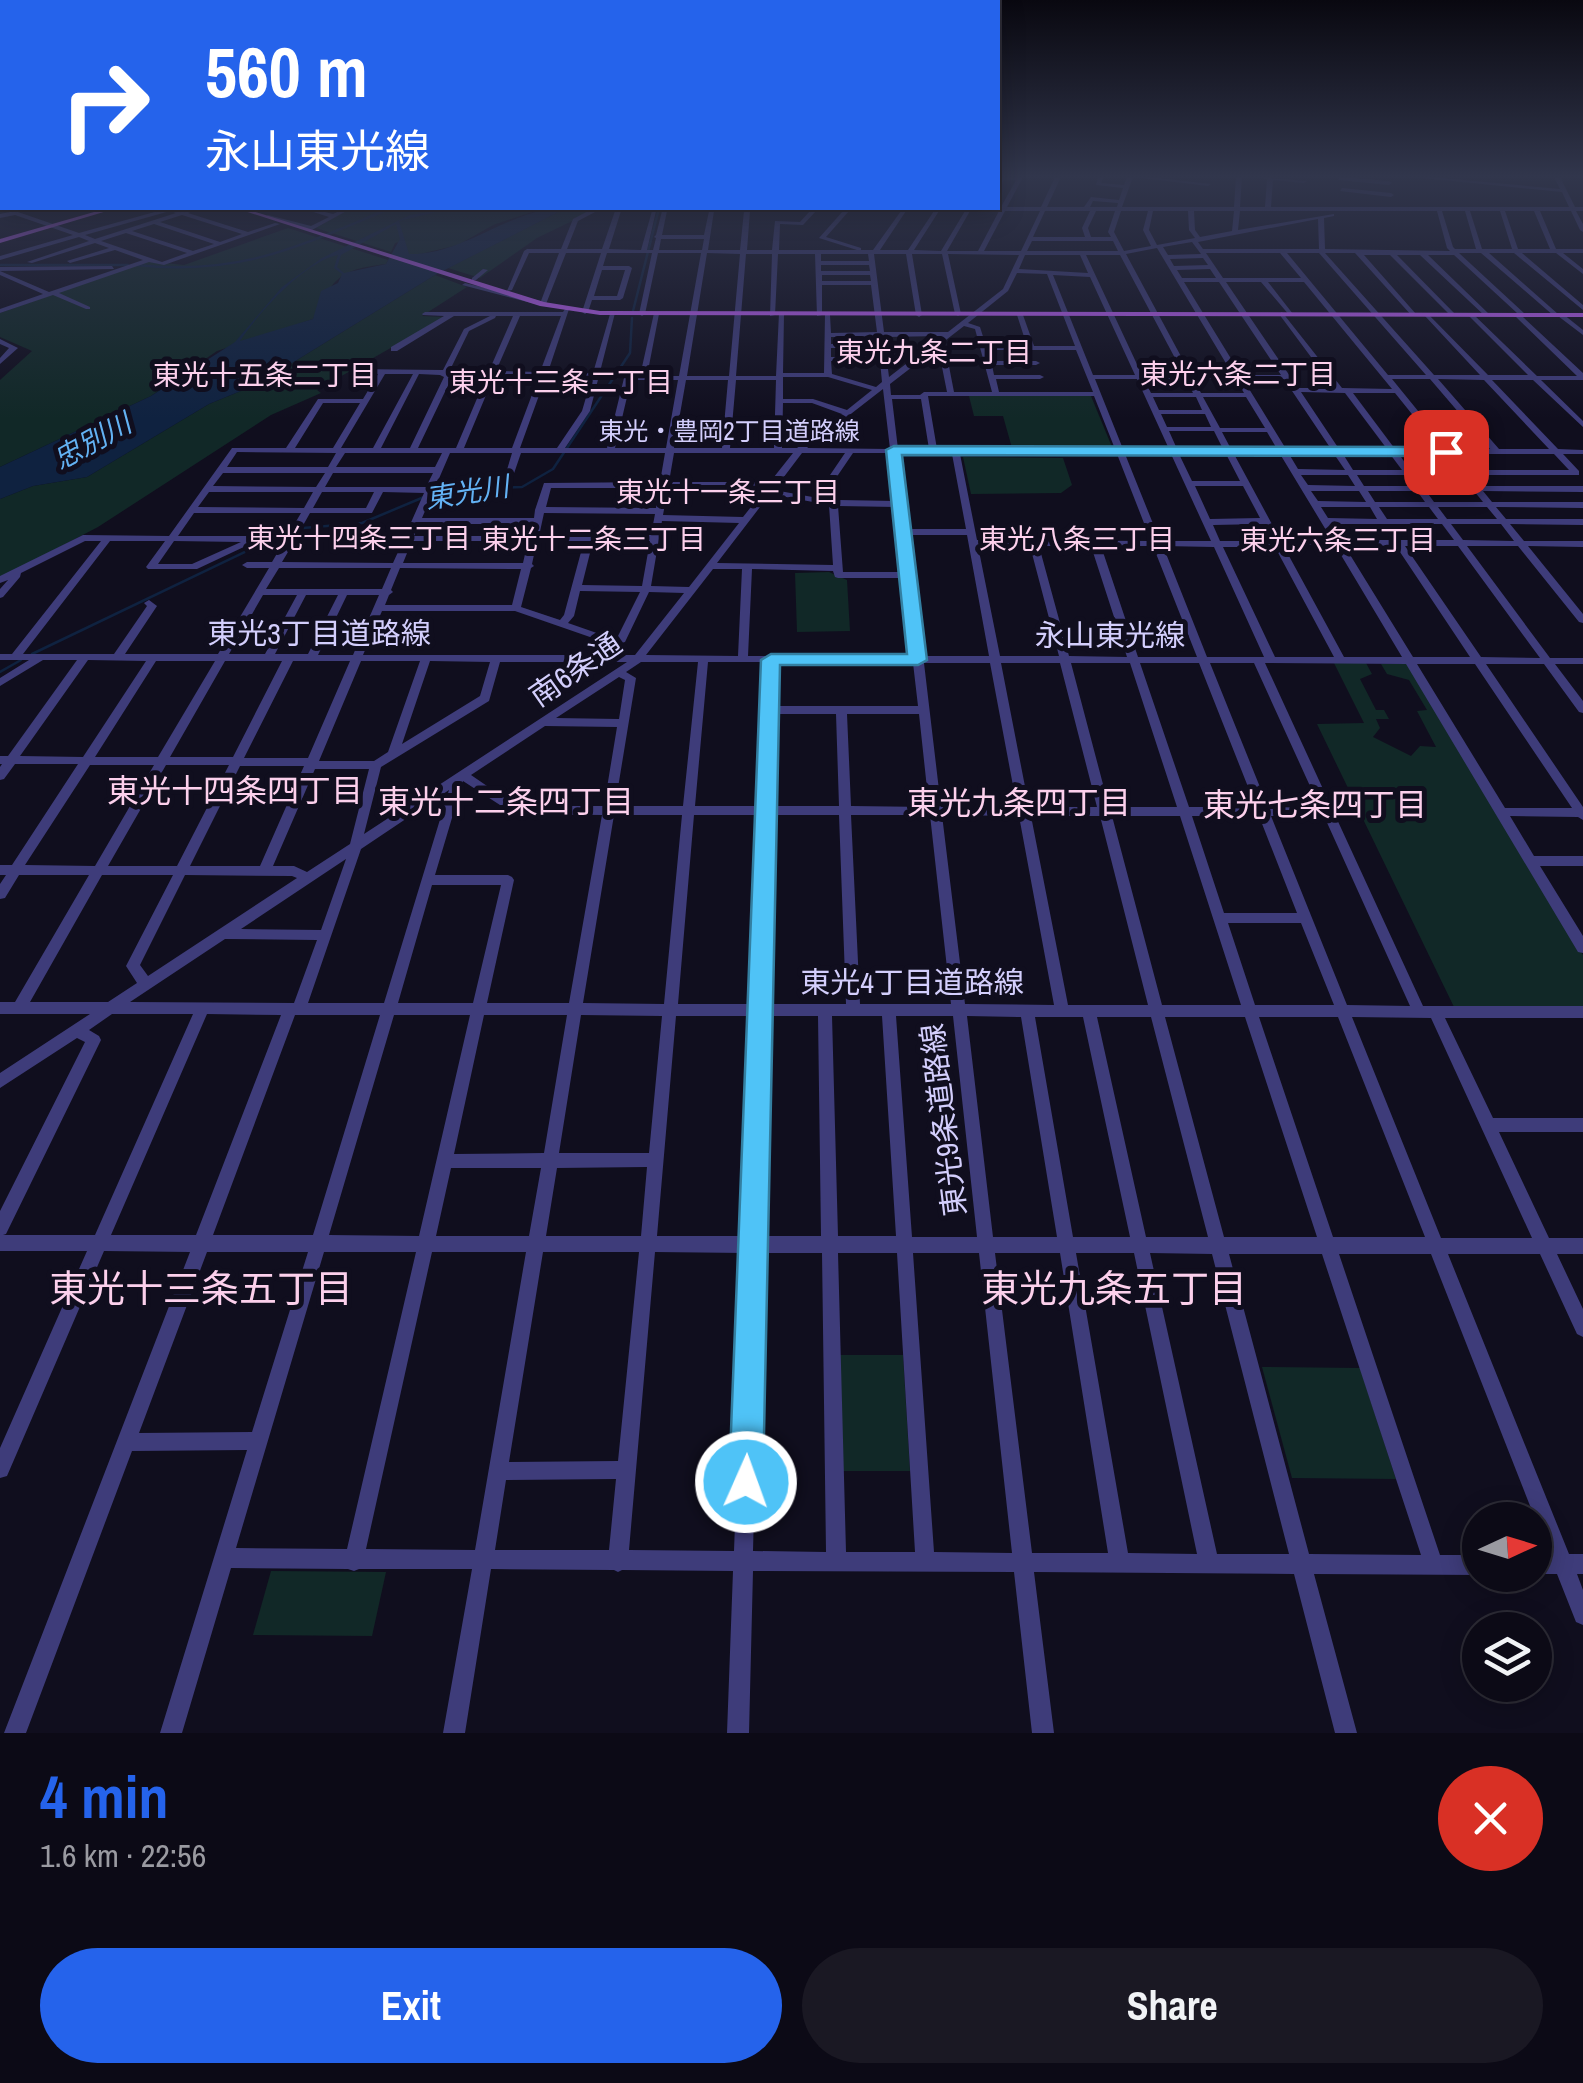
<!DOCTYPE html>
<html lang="en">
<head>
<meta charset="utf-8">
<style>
  :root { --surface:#0c0a16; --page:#1a1823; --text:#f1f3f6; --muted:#9a9aa1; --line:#2c2b35; --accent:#2563eb }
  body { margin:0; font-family:"Archivo Narrow","Noto Sans JP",sans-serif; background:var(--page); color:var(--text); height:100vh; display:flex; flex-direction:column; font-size:38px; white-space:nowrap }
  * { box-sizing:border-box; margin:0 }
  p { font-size:32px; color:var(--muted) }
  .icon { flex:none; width:55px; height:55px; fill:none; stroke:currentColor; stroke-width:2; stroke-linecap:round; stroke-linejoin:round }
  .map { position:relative; height:1733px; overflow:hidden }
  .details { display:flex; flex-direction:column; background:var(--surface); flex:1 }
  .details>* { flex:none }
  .guide { position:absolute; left:0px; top:0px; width:1000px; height:210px; box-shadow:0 5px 25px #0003,0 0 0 2px var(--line); background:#2563eb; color:#fff; overflow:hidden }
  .needle { width:65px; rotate:86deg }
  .buttons { position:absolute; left:1462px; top:1502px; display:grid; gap:20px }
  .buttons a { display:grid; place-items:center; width:90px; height:90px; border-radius:50%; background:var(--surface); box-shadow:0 5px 25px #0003,0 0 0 2px var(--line); font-size:50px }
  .pin { position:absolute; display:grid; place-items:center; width:85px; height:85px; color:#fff; margin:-42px; border-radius:20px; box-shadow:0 5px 15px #0006 }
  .me { position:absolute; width:110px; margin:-55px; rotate:2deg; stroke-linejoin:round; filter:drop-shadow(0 0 8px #0008) }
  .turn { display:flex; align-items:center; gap:35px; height:210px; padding:0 40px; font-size:45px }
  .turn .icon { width:130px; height:130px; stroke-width:2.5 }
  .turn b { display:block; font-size:70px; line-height:85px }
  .round { display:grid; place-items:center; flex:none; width:105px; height:105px; border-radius:52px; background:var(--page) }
  .overview { display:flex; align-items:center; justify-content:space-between; height:170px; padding:0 40px }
  h1 { font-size:60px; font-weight:700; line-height:75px; color:var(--accent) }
  .cta { display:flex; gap:20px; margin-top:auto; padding:20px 40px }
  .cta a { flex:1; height:115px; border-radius:60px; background:var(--accent); color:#fff; font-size:40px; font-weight:700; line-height:115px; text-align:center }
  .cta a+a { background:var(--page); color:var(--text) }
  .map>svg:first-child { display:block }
</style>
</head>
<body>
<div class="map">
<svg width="1583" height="1733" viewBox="0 0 1583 1733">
  <rect width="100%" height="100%" fill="#100e1e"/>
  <!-- green -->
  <g fill="#112827">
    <polygon points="351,208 544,208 493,225 458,245 416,255 409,254 403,241 395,243 391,252 316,228"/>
    <polygon points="566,208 599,208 537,238 480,278 448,268"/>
    <path d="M288,228L388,260L386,264C337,270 334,278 313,319L217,351L151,396L0,467V380L32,351L0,337V313L147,261L184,265Z"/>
    <polygon points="435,275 467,287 422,316 445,317 317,390 321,393 271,415 98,527 0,578 0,499 33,486 87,477 209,404 258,384"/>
    <polygon points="969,396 1091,396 1112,447 1012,448 1003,416 974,416"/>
    <polygon points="963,457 1063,458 1072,485 1061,493 971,494"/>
    <polygon points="829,572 847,580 850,631 797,632 795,573"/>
    <polygon points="1334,663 1366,663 1372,674 1360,679 1376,710 1384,710 1389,719 1376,719 1380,728 1373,737 1411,756 1420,746 1436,747 1417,711 1427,710 1409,680 1387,674 1381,664 1409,664 1583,955 1583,1008 1454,1007 1317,724 1364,723"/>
    <polygon points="840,1355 903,1355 910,1471 843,1471"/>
    <polygon points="1262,1367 1360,1368 1396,1479 1292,1478"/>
    <polygon points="271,1571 386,1572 372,1636 253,1635"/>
  </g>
  <!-- water -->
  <path fill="#0f2240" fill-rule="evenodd" d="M453,208L399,221L409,254C465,255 509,208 566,208L435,275L258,384L209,404L87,477L33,486L0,499V467L151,396L235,342L282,287L322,258L410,215ZM396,224L400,239L386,264L344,273L337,267L341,255ZM338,255L334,268L342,274L338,283L321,291L313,319L240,341C259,312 304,262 338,255Z"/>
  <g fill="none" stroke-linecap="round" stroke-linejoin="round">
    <!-- stream -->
    <g stroke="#0f2240" stroke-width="2.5">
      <polyline points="0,265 128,265"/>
      <path d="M136,265C242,276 296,247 391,208"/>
      <polyline points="633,311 659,208"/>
      <polyline points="456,489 522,487 553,469 630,353 632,318"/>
      <polyline points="432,495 448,491"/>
      <polyline points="303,528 362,523 424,497"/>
      <polyline points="32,654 295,528"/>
      <polyline points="0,672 21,660"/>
    </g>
    <!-- minor -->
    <g fill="#3e3c7a" fill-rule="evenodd">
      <path d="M1000,177H1023L1007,207H1041L1055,177H1061L1047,207H1084L1091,197L1119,200L1123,188L1096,185L1098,177H1104L1101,183L1124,185L1127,177H1149L1211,184L1208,186L1133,177L1122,207H1234L1236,177H1242L1240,207H1265L1267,179L1254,177L1307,181L1304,183L1273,180L1271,207H1569L1562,192L1413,177H1431L1560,189L1554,177H1560L1575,207H1583V211H1576L1583,224V232L1580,230L1571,211H1540L1556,249H1583V253H1563L1583,269V274L1556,253H1522L1583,305V310L1514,253H1489L1558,314H1563L1583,330V335L1558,316H1554L1481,253H1459L1525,314L1526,315L1523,317L1583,373V380H1541L1583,421V427L1533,380H1492L1558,449L1583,450V454H1563L1579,471V475H1470L1479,486H1583V492L1483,491L1492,502H1583V508L1496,507L1506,519H1583V525L1510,524L1524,541H1583V547L1528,546L1583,614V623L1579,622L1518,546H1467L1550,658H1583V664H1555L1583,701V713L1579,712L1544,664H1486L1583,807V820L1578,817L1510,816L1534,856H1583V866H1540L1583,936V953L1578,952L1406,664L1265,663L1423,1006H1583V1018H1445L1493,1118H1583V1132H1499L1549,1238H1583V1254H1557L1583,1309V1337L1577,1334L1540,1254H1448L1569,1554H1583V1574H1577L1583,1590V1625L1576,1622L1557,1574H1535V1554H1549L1431,1254H1339L1440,1555H1480V1575L1314,1574L1357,1733H1335L1294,1574L1034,1572L1054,1733H1032L1014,1572L753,1571L749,1733H727L733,1571L622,1570L618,1572L614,1570L491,1569L465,1733H443L472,1569H359L354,1571L348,1569L231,1568L182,1733H160L247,1450L132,1451L26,1733H4L190,1252L104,1251L7,1476L0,1478V1448L87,1251H0V1211L85,1042L77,1038L0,1088V1073L90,1014H0V1002H15L89,875H19L5,898L0,899V884L6,875H0V865H12L78,764H15L4,779L0,780V767L2,764H0V756H8L77,660H43L0,686V678L29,660H0V654H12L101,541H85L21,573L20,577L3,597L0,598V589L8,580L0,583V576L83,535L169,536L232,448H286L318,399H363L378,374L355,373H352V369L443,370L464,329L490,316H454L397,351H391V347L444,316L423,315L422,314L425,312H563L565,309H569L548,372L593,373L610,314L615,313L590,411L565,448H607L624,378L628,376H640L654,313L659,314L647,376H679L701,253H658L645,314L642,316L639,314L652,253H607L603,266H629L632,268L623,298L620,300H592L588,312L585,314L582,312L601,253H566L546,304L543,306L462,285L465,283L541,301L559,253H529L512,290L507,291L524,251L527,249H561L573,219L594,208L1001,207L1016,180H1004L998,188V182ZM1093,201L1118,203L1117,207H1090ZM597,211H615L602,249H567L578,221ZM621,211H652L641,250L609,249ZM656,211H662L656,235L654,237L656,238L653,250H647ZM667,211H709L704,235H662ZM714,211H744L740,250H708ZM750,211H810L800,222L775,221L772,250H747ZM816,211H843L819,238L857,250H779L780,224L803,225ZM849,211H901L873,250H861V248L826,237ZM906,211H934L908,250H880ZM939,211H965L941,251L914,250ZM970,211H999L978,251H947ZM1005,211H1040L1021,251H984ZM1045,211H1090L1082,228L1085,237H1033ZM1096,211H1115L1108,232L1111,237H1091L1088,228ZM1121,211H1148L1143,230L1151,246L1124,251L1114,232ZM1153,211H1188L1189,230L1195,238L1157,245L1149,230ZM1194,211H1234L1232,231L1200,237L1195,230ZM1240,211H1437L1447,248L1450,251L1325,249L1324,218L1334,216V214L1238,230ZM1442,211H1465L1476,249H1455L1453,247ZM1470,211H1500L1512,249H1482ZM1505,211H1534L1550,249H1518ZM1318,219L1319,249H1203L1198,242ZM661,239H704L702,250H659ZM1032,241H1113L1118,251H1027ZM1192,242L1201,254L1168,255L1163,247ZM1157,248L1233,375H1191L1126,254ZM707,253L740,254L729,376H687ZM1206,253H1280L1301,278H1223ZM1287,253H1319L1426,375H1388ZM1325,253H1355L1412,316H1416V314L1364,255H1390L1451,316H1455V314L1397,255H1420L1485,316H1489V314L1428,255H1454L1517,313L1514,315L1515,316L1577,376H1537L1473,314H1469V316L1528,375H1488L1427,313L1424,315L1425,316L1480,375H1434ZM746,254H772L770,316L775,315L778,254H815L817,316L822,315V285H871L877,332L831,333L830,315L825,314L824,373H783L784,314L779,313L776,376H736ZM821,254H868L869,261H821ZM874,254H906L916,315L919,317L922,315L912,254H942L955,314L958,316L961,314L948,254L1019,255L1003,289L948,332H884ZM1025,255H1080L1088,273L1019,269ZM1086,255H1120L1184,375H1142ZM1203,258L1208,265L1174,266L1170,259ZM821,265H869L870,271H821ZM1210,269L1216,278H1182L1177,270ZM602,270H625L617,296H594ZM1017,273L1047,274L1075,346H1034L1023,315L1020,313L1017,315L1027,346H986L980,327L968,323L1008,291ZM822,275H870L871,281H822ZM1053,275L1090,277L1135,375H1093ZM1184,282H1219L1281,375H1241ZM1226,282H1261L1290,316L1293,314L1268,282H1304L1392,389L1342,388L1282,312L1279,314L1334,388H1298ZM496,316H513L489,371L450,370L469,331L495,318ZM520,316H561L540,372L496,371ZM964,326L975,329L992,392H954L948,361L929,353ZM942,336L889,377L884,337ZM831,337H877L878,344H831ZM831,348H878L879,357H831ZM988,350H1076L1093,392H999L996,379H1040L1044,377L1040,375H994L992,365H1036L1040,363L1036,361H991ZM925,357L941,362L947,392H924L920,395H891L890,384ZM831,361H880L882,382L876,387L832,374ZM385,374H413L373,448H341ZM419,374L440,375L444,377L410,448H381ZM453,375H487L456,448H418ZM494,376H539L512,448H464ZM546,376L592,377L582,411L557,448H520ZM783,377H828L872,390L847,410L813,399H783ZM1095,379H1137L1169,449H1123ZM1144,379H1186L1193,393H1151ZM1194,379H1236L1244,393H1201ZM1243,379H1284L1331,449H1286ZM1392,379H1430L1490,449H1449ZM1438,379L1484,380L1549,449H1499ZM631,380H678L666,448H615ZM686,380H728L722,448H674ZM736,380H776L774,448H730ZM883,389L890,449L807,448ZM1301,392L1345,393L1387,449H1339ZM1353,393H1395L1440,449H1395ZM928,396H1094L1115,449H937ZM1153,397H1196L1202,410H1159ZM1203,397H1246L1265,428H1220ZM892,399H921L929,449H898ZM323,403H360L333,448H295ZM783,403H812L842,414L797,448H782ZM1161,414H1205L1211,427H1167ZM1169,431H1214L1223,449H1177ZM1222,432H1267L1277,449H1231ZM237,452L336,453L328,467H227ZM345,453H442L435,467H336ZM450,453H512L503,483L449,484L443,501L447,504L451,501L455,489L509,488L521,453H665L660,482L544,483L535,510L534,518H422ZM674,453H793L770,482H669ZM802,453H845L828,478L829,500L774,490ZM853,453H890L895,501L838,500L836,478ZM898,453L952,454L966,529H908ZM960,454H1117L1151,541L977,540ZM1125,454H1171L1211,541H1160ZM1179,454H1226L1240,481H1192ZM1234,454H1280L1332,540L1280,539ZM1289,454H1334L1345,470L1298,469ZM1343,454H1390L1402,470H1353ZM1399,454H1444L1457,470H1410ZM1453,454H1554L1569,470H1466ZM223,473H325L316,487L213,486ZM333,473H433L426,487H325ZM1301,475H1348L1355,486L1308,485ZM1357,475H1405L1413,486H1364ZM1414,475H1461L1470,486H1422ZM1195,486H1243L1260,518L1210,519ZM551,488H659L656,508L546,507ZM668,488H766L743,517L663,515ZM1311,491H1359L1366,502L1318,501ZM1368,491H1417L1425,502H1375ZM1426,491H1474L1483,502H1434ZM209,492H313L304,508L198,507ZM322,492H374L366,508H313ZM383,492L424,493L405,536H297L310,513H372ZM770,494L829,505L833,565L717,563ZM838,506L896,507L903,572H843ZM1321,507H1370L1377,519L1328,518ZM1379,507H1429L1438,519H1387ZM1438,507H1487L1497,519H1447ZM194,513H301L272,562H247L242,565L247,568H269L218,654H125L157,606L149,600L144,603L147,606L114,654H23L110,541H165L146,567L148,569H197L261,539L256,536H178ZM544,513L655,514L651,535L539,536ZM662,521L739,523L689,587L651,586ZM420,524H533L530,536H414ZM1263,524L1272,541H1220L1213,525ZM1331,524H1381L1392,540H1341ZM1390,524H1442L1454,540H1401ZM1451,524H1501L1514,541L1463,540ZM908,535H967L989,656H923ZM174,541L241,542L192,564H158ZM403,541L393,563L282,562L294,542ZM412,541H528L523,563H403ZM537,541H584L564,615L560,620L521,607L531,568L534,566L532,564ZM593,541H650L642,586L582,585ZM1283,545H1335L1402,657H1344ZM1344,545L1396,546L1470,657H1413ZM978,546H1030L1059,656H1000ZM1039,546H1091L1127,657L1069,656ZM1101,546H1153L1197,657H1138ZM1163,546L1214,547L1264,657H1207ZM1405,546H1458L1540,658L1481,657ZM1223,547H1275L1334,657H1275ZM279,568H391L382,589H266ZM400,568L521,569L512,605H385L389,595L393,592L391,590ZM713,569H742L738,656L646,655ZM752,569L833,571L835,577L838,578H904L913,656H748ZM580,591L640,592L617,638L614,639L568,623L574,616ZM649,592L684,593L635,655H363L382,611H515L613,645L625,642ZM263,595H297L265,654H229ZM306,595H338L308,654H275ZM347,595H379L353,655H318ZM88,660L146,661L83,757L20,756ZM156,661H215L158,757H95ZM225,661H282L233,757H170ZM293,661H350L308,758H244ZM361,661H420L388,752L374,761H319ZM430,661L490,662L480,696L402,744ZM500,662H627L364,834L381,767L489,701ZM641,662H698L683,806H615L636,678L626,672ZM708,662H766L761,806H695ZM776,662L913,663L918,706H775ZM924,663H990L1017,807H941ZM1001,663H1060L1097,807H1029ZM1071,663H1130L1177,807H1109ZM1140,663H1199L1256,807H1189ZM1210,663H1254L1320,808L1268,807ZM1417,664H1475L1572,808H1505ZM619,677L625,680L619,719L556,718ZM775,714H836L839,806H772ZM847,714H919L929,807L851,806ZM545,726L617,727L604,806H516L471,775ZM90,765H154L95,866L25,865ZM166,765H229L177,866H108ZM240,766H304L260,866H190ZM315,769H369L350,844L307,872L294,866H273ZM463,781L514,814L602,815L569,1003H487L514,880L512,877L508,875H435ZM449,790L384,1003H308L361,849ZM614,815H682L664,1004L583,1003ZM694,815H760L753,1004H678ZM772,815H839L846,1004H767ZM851,815H930L951,1004H860ZM942,815L1019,816L1054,1005L965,1004ZM1031,816H1100L1148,1005H1068ZM1112,816H1180L1241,1005H1162ZM1192,816H1259L1297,913H1224ZM1271,816H1324L1410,1006L1347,1005ZM346,859L321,930L241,929ZM102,875H173L126,966L137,983L108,1002H30ZM185,875L292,876L297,878L148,976L140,965ZM432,885H501L473,1003H398ZM1228,923H1301L1334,1005H1255ZM225,939L317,940L294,1003L130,1002ZM112,1014H193L95,1235H3L6,1234L101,1040L99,1036L89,1030ZM207,1014L281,1015L196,1235H111ZM295,1015H380L313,1235H213ZM394,1015H470L419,1236L329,1235ZM484,1015H567L544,1153L454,1154ZM581,1015L662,1016L649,1153H559ZM676,1016H753L745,1236H657ZM767,1016H818L821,1236H761ZM832,1016H882L896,1236H838ZM896,1016H953L977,1237H912ZM967,1016L1021,1017L1057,1237H993ZM1035,1017H1083L1130,1237H1073ZM1097,1017H1151L1208,1237H1146ZM1165,1017H1245L1317,1237H1224ZM1259,1017H1338L1425,1237H1333ZM1352,1017L1431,1018L1532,1238H1441ZM647,1167L641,1236H546L557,1168ZM451,1168H541L529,1236H436ZM207,1252H308L252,1432L139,1433ZM324,1252H416L347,1549L236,1548ZM432,1252H526L475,1550L366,1549ZM543,1252H639L618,1461L509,1462ZM655,1252L745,1253L734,1551L629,1550ZM761,1253H822L826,1552L753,1551ZM838,1253H897L915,1552H846ZM913,1253H979L1012,1553L934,1552ZM995,1253H1060L1108,1553H1032ZM1076,1253H1134L1197,1554L1128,1553ZM1150,1253L1212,1254L1289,1554H1217ZM1229,1254H1322L1421,1555L1309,1554ZM616,1479L609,1550H495L506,1480Z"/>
      <polygon points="1340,177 1389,181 1392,183 1389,185 1338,180"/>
      <polygon points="1342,188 1391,193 1394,195 1391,197 1340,191"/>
      <polygon points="2,202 2,206 0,207 0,203"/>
      <path d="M169,208L182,211L200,208L188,213L248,232L275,223L280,224L164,265L149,262L59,293L90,307V309H86L53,295L0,313V309L43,294L0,275V271L49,292L143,260L115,250L70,263L67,261L109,248L95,243L32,263L27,262L89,241L79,237L0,260V256L73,235L15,215L0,218V214L15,211L79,233ZM170,211L176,213L95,239L85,235ZM182,215L242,234L220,242L160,222ZM154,224L214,244L193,251L132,231ZM126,233L187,253L162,262L101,241Z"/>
      <polygon points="301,208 309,208 333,214 346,208 352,208 312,230 265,217 268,215 311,226 329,217"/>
      <polygon points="112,266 114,269 0,271 0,267"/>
      <polygon points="483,269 488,270 476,280 472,280 472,278"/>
      <polygon points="0,339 18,348 0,364 0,358 9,348 0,344"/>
    </g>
    <!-- major -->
    <g fill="#bb5df4" fill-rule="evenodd">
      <polygon points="108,208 117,208 0,243 0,239"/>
      <polygon points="235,208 243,208 544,302 600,311 1583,313 1583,317 600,315 540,306"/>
    </g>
  </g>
  <!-- sky -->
  <linearGradient id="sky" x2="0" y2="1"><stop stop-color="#090810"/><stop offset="0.42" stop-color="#31364c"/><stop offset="1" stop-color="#31364c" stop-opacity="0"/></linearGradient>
  <rect width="1583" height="419" fill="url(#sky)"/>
  <!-- route -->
  <polygon fill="#4fc3f7" stroke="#337fa1" stroke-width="2.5" points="894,446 1446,447 1453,452 1446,456 902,455 927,660 918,665 780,665 763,1482 758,1494 746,1499 734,1494 729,1482 761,660 771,654 907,654 886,450"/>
  <g text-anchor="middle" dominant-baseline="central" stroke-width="10" stroke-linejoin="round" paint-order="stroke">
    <!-- far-street labels -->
    <g font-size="25" fill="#d3cefc" stroke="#100e1e">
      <text x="729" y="431">東光・豊岡2丁目道路線</text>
    </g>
    <!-- far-neighbourhood labels -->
    <g font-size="28" fill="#fcd0ec" stroke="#100e1e">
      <text x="934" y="352">東光九条二丁目</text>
      <text x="1238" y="374">東光六条二丁目</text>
      <text x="265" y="375">東光十五条二丁目</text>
      <text x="561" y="382">東光十三条二丁目</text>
      <text x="728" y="492">東光十一条三丁目</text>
      <text x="359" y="538">東光十四条三丁目</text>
      <text x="594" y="539">東光十二条三丁目</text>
      <text x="1077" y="539">東光八条三丁目</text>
      <text x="1338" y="540">東光六条三丁目</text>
    </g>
    <!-- far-water labels -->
    <g font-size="28" font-style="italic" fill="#63b2f4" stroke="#100e1e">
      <text transform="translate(92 441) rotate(-29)">忠別川</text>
      <text transform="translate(467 492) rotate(-9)">東光川</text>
    </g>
    <!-- street labels -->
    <g font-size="30" fill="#d3cefc" stroke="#100e1e">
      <text x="319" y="633">東光3丁目道路線</text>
      <text x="1110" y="635">永山東光線</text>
      <text transform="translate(575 669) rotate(-35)">南6条通</text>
      <text x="912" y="982">東光4丁目道路線</text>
      <text transform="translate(943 1120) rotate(-97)">東光9条道路線</text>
    </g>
    <!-- neighbourhood labels -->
    <g font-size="32" fill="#fcd0ec" stroke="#100e1e">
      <text x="235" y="790">東光十四条四丁目</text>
      <text x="506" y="801">東光十二条四丁目</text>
      <text x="1019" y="802">東光九条四丁目</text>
      <text x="1315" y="804">東光七条四丁目</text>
    </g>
    <!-- near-neighbourhood labels -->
    <g font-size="38" fill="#fcd0ec" stroke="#100e1e">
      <text x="201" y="1288">東光十三条五丁目</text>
      <text x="1114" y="1288">東光九条五丁目</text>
    </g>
  </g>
</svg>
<div class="buttons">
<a><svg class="needle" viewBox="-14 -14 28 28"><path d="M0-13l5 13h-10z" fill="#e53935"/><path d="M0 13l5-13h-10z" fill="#9a9aa1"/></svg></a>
<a><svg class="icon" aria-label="layers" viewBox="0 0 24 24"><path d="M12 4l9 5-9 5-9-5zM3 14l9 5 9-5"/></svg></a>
</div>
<div class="pin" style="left:1446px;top:452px;background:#d93025"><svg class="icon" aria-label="arrive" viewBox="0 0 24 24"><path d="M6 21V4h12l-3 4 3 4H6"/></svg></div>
<svg class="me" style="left:746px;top:1482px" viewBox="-20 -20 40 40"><circle r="17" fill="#4fc3f7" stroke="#fff" stroke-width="3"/><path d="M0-11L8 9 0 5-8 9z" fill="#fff"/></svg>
<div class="guide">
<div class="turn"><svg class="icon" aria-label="right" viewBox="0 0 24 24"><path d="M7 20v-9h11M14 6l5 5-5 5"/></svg><div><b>560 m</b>永山東光線</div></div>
</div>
</div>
<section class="details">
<div class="overview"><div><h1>4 min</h1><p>1.6 km · 22:56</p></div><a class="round" style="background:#d93025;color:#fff"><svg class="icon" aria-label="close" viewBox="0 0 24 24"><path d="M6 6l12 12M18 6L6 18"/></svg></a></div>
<div class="cta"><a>Exit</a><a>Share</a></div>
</section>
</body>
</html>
